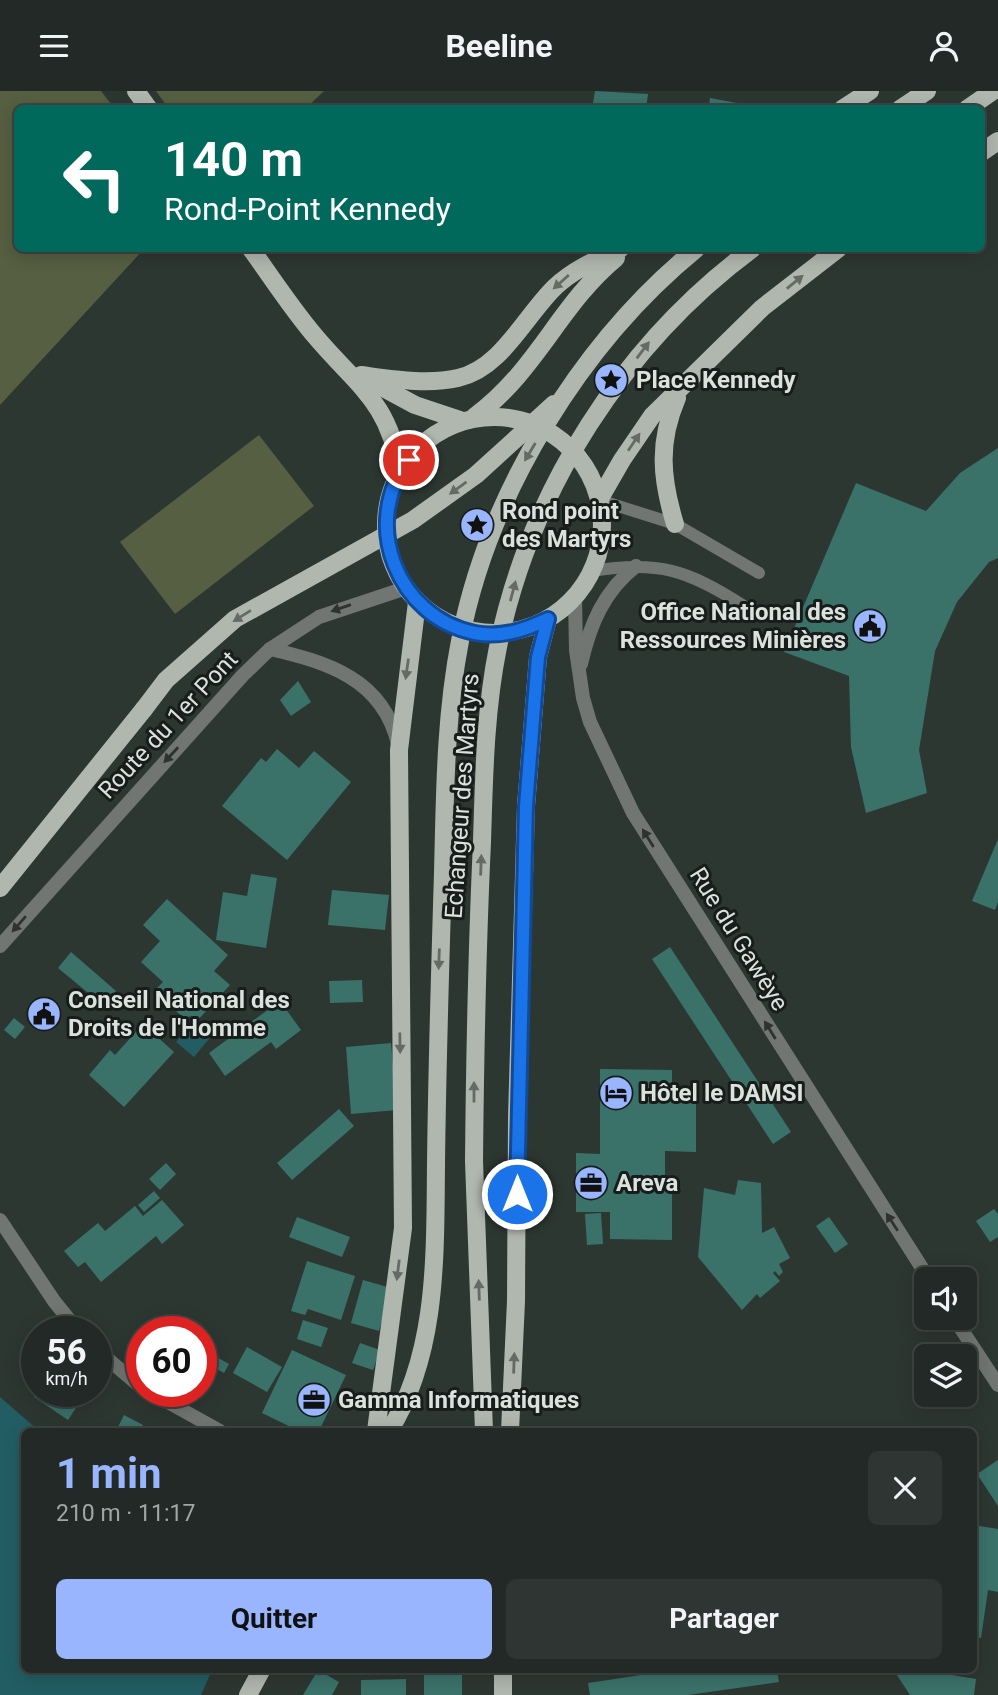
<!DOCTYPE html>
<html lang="fr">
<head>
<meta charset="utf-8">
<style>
  :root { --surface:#222926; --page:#2e3532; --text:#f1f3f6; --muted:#a2a6a7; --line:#3f4543; --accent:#99b5fd }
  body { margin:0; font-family:Roboto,sans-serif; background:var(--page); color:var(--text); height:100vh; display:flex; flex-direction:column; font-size:26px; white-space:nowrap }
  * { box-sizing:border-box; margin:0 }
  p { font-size:23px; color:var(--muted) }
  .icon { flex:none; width:38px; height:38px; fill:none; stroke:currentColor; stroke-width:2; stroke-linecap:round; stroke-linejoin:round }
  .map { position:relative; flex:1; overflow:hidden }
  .sheet { position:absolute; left:21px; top:1337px; width:956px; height:245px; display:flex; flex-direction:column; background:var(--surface); border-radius:10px; box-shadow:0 4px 18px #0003,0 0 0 2px var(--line) }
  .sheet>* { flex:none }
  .hud { position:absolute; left:14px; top:14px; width:971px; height:147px; border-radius:10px; box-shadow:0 4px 18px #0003,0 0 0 2px var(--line); background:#00695c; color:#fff; overflow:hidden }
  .controls { position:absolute; left:914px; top:1176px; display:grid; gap:14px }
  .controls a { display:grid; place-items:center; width:63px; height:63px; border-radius:10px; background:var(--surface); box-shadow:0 4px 18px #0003,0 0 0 2px var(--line); font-size:35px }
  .speed { position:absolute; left:21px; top:1225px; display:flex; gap:14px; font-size:35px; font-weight:700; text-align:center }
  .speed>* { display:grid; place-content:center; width:91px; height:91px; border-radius:50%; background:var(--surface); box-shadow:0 4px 18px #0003,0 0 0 2px var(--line); line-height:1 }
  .speed small { font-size:18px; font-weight:400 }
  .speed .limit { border:10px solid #d22; background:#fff; color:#111 }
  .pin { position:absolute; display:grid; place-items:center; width:60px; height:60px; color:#fff; margin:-30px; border:4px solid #fff; border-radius:50%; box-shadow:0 2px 7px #0007 }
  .me { position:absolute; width:77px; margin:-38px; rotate:0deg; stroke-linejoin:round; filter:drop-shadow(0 0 5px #0008) }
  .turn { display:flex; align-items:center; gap:24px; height:147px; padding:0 35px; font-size:32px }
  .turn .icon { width:91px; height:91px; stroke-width:2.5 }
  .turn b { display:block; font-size:49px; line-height:60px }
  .round { display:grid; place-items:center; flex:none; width:74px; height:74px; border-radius:10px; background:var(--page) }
  .headline { display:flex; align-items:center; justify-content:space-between; height:119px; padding:0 35px }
  h1 { font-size:42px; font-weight:700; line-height:52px; color:var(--accent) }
  .action { display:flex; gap:14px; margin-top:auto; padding:14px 35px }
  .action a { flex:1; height:80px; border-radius:10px; background:var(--accent); color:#111; font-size:28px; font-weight:700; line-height:80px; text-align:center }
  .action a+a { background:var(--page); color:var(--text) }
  header { display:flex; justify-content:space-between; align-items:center; height:91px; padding:0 35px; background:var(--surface); font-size:32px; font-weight:700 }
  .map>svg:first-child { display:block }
</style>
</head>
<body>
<header><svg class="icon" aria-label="menu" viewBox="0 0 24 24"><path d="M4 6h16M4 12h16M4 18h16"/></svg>Beeline<svg class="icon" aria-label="person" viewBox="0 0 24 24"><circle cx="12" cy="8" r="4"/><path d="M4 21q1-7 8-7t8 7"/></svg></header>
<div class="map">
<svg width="998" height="1604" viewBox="0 0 998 1604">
  <rect width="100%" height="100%" fill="#2d3732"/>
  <!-- green -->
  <g fill="#565f41">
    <polygon points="0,0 101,0 114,17 18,18 18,158 144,158 0,314"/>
    <polygon points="156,0 324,0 306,17 169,18"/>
    <polygon points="259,344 314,415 175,523 120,451"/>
  </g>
  <!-- water -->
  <g fill="#225d63">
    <polygon points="198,931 213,943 194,966 176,951 189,935 192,938"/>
    <polygon points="0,1306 39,1340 24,1340 24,1578 212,1579 201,1604 0,1604"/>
  </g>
  <!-- building -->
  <g fill="#3a726a">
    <polygon points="595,0 648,3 646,18 592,18"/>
    <polygon points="710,7 737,12 736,18 709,16"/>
    <polygon points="998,357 998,467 989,471 957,511 935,560 919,659 927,702 866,722 851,656 849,585 784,561 856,392 926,420 960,382"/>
    <polygon points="298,590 311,611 291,625 280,609"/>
    <polygon points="277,658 299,677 314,660 351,691 287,769 222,715 261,667 266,671"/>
    <polygon points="998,748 998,811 995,819 972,810"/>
    <polygon points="251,783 277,787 266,857 216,849 223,801 247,805"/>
    <polygon points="332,799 389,804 385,839 328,834"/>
    <polygon points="167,808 228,864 214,880 230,894 196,931 190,925 186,929 154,900 163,891 141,871 160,850 143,834"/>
    <polygon points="670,856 791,1041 773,1053 652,868"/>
    <polygon points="71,861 116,900 104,915 58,877"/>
    <polygon points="362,889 363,911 330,912 329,890"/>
    <polygon points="280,910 301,939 276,958 271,951 225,985 209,962"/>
    <polygon points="14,927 25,936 15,948 4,939"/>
    <polygon points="143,933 174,961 124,1016 89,984 110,959 115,964"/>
    <polygon points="391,952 397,1019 351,1023 346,956"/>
    <polygon points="600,978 672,979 672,1004 696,1005 696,1061 665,1060 665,1091 672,1091 672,1149 610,1148 610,1121 576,1121 576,1062 600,1063"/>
    <polygon points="339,1018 354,1035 292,1089 277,1072"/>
    <polygon points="166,1072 176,1083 160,1099 149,1088"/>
    <polygon points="738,1089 761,1092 762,1142 774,1136 790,1167 779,1173 783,1181 779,1185 775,1180 773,1182 780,1190 760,1207 757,1203 742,1219 698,1166 704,1097 735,1104"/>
    <polygon points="154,1100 160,1107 144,1121 138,1114"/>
    <polygon points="162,1109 184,1134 162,1153 156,1145 101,1191 85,1171 78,1176 64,1160 98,1132 105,1140 135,1115 143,1125"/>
    <polygon points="994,1118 998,1123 998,1146 990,1151 976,1130"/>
    <polygon points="601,1122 603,1153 587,1154 585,1123"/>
    <polygon points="297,1126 350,1146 342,1166 289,1146"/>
    <polygon points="829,1126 848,1153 835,1162 816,1135"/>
    <polygon points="307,1170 355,1185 341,1229 308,1218 305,1224 291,1220"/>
    <polygon points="363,1189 391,1197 379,1240 351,1232"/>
    <polygon points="303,1229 328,1237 321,1256 297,1248"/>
    <polygon points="360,1252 380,1259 373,1279 352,1272"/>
    <polygon points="247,1256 282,1276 267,1301 233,1282"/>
    <polygon points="292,1259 346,1284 319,1340 299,1340 262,1322"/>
    <polygon points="213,1264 229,1273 224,1282 208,1273"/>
    <polygon points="38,1300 87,1300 68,1329 34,1306"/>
    <polygon points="124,1324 143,1334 139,1340 116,1340"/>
    <polygon points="998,1369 998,1415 977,1383"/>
    <polygon points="973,1434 998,1438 998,1501 988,1499 981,1547 973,1545"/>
    <rect x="424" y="1578" width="38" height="26"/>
    <polygon points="681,1578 777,1578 779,1591 688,1604 590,1604 588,1592"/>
    <polygon points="893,1578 943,1578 946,1583 976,1588 974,1604 910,1604"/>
    <polygon points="318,1579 339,1591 332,1604 303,1604"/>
    <polygon points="406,1588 406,1604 361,1604 361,1589"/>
  </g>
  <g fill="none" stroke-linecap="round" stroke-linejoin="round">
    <!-- service -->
    <g stroke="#727672" stroke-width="12">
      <polyline points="599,409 675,433 759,482"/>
      <path d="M592,480C658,469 688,479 744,515"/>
    </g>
    <!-- minor -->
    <g stroke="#727672" stroke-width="14">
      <polyline points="0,1129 54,1210 79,1241"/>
      <polyline points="96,1258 142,1297"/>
      <polyline points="148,1300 220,1340"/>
    </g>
    <!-- tertiary -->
    <g stroke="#727672" stroke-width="14">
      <polyline points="575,506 576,559 583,607 590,631 633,722 929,1188"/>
      <path d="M270,558C327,571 383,588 398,653"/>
      <path d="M581,573C590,533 604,500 636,475"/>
      <polyline points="0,855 243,584 270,558 319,526 406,497"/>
      <polyline points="954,1227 998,1294"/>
    </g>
    <!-- primary -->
    <g stroke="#b0b7af" stroke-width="18">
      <polyline points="136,0 149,18"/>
      <polyline points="842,18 870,0"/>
      <polyline points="900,18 927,0"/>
      <polyline points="967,18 993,0"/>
      <polyline points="982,61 998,50"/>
      <path d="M251,158C272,187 292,218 315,245C357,295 389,310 400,380"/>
      <path d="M361,284C392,288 427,294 458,287C501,278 525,225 555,196C574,178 596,169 620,158"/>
      <polyline points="365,287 415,314 460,329"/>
      <circle cx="494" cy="434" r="108"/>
      <path d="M474,326C537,280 559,214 616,167"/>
      <polyline points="599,409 622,369 652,325 762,217 838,158"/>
      <path d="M675,433C661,387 658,351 677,307"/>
      <polyline points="0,797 144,618"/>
      <polyline points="474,1070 484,1340"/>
      <polyline points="376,1340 403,1137 399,659 417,511"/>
      <path d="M389,1340C438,1263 435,1163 436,1074"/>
      <polyline points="510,1340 516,1210 517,1027 526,715 538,566 548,528"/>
      <polyline points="503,1578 503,1604"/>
      <polyline points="248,1604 262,1578"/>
    </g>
    <!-- primary-bridge -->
    <g stroke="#b0b7af" stroke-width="18">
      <polyline points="144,618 166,589 235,528 413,429 476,384 554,313"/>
      <path d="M474,1070C475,963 477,858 482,751C484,686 485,620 498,556C530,399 624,253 752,158"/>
      <path d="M436,1074C437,977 440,880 443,782C445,704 445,627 460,550C488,403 581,252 696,158"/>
    </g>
  </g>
  <!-- one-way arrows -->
  <defs><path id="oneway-solid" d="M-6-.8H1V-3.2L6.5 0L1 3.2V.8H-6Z" transform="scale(1.75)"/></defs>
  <g fill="#646a65">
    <use href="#oneway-solid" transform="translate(561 191) rotate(138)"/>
    <use href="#oneway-solid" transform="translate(795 191) rotate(-39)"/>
    <use href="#oneway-solid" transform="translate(643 259) rotate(-53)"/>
    <use href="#oneway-solid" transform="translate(634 351) rotate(-56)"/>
    <use href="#oneway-solid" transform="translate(530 361) rotate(121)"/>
    <use href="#oneway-solid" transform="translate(458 397) rotate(144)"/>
    <use href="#oneway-solid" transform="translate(513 500) rotate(-75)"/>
    <use href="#oneway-solid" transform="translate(242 525) rotate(148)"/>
    <use href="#oneway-solid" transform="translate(407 578) rotate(98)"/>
    <use href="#oneway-solid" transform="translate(481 774) rotate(-88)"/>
    <use href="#oneway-solid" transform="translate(439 868) rotate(92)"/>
    <use href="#oneway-solid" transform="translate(400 952) rotate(89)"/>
    <use href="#oneway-solid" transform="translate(474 1001) rotate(-90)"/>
    <use href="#oneway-solid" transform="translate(398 1179) rotate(97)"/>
    <use href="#oneway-solid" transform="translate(479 1199) rotate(-92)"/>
    <use href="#oneway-solid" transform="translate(514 1272) rotate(-88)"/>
  </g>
  <g fill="#2e3331">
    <use href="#oneway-solid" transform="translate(341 517) rotate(161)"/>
    <use href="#oneway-solid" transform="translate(171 664) rotate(133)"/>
    <use href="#oneway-solid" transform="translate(648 747) rotate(-122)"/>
    <use href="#oneway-solid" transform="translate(19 833) rotate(131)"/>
    <use href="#oneway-solid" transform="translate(770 939) rotate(-122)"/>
    <use href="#oneway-solid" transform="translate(892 1131) rotate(-123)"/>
  </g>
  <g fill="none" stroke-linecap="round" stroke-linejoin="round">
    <!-- route casing -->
    <g stroke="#114b97" stroke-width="18">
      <path id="route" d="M409,369C360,431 397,527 475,542C501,547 525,539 548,528L538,566L526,715L517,1103"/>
    </g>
    <!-- route -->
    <use href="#route" stroke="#1a73e8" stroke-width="12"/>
  </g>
  <!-- icons -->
  <defs>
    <g id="sight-disc" transform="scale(1.75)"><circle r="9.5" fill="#99b5fd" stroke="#181d1b"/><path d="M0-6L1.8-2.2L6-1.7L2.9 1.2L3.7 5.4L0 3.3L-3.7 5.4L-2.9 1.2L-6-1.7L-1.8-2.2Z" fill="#111"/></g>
    <g id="civic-disc" transform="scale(1.75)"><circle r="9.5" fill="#99b5fd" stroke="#181d1b"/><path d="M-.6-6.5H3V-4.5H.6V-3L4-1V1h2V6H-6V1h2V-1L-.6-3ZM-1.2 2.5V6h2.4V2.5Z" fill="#111"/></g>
    <g id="hotel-disc" transform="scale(1.75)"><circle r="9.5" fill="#99b5fd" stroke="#181d1b"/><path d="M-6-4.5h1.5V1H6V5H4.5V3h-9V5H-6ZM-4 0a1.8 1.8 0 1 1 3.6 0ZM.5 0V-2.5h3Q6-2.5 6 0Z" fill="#111"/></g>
    <g id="office-disc" transform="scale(1.75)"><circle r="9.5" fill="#99b5fd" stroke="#181d1b"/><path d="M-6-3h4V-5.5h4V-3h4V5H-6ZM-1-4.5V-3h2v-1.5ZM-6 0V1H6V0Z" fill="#111"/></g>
  </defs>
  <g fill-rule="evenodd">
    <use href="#sight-disc" x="611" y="289"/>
    <use href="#sight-disc" x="477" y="434"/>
    <use href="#civic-disc" x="870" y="535"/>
    <use href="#civic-disc" x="44" y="923"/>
    <use href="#hotel-disc" x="616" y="1002"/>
    <use href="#office-disc" x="591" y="1092"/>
    <use href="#office-disc" x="314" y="1309"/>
  </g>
  <g text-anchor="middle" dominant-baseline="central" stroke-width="6" stroke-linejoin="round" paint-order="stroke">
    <!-- poi labels -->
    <g font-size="24" font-weight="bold" fill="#dbe2de" stroke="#181d1b" text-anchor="start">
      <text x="636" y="289">Place Kennedy</text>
      <text x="502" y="420">Rond point<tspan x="502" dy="28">des Martyrs</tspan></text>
      <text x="846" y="521" text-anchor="end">Office National des<tspan x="846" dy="28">Ressources Minières</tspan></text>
      <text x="68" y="909">Conseil National des<tspan x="68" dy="28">Droits de l'Homme</tspan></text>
      <text x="640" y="1002">Hôtel le DAMSI</text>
      <text x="616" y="1092">Areva</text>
      <text x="338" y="1309">Gamma Informatiques</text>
    </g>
    <!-- street labels -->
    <g font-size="24" fill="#dbe2de" stroke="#181d1b">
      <text transform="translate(168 634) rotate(-47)">Route du 1er Pont</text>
      <text transform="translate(462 705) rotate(-86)">Echangeur des Martyrs</text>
      <text transform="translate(739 848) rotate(58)">Rue du Gawèye</text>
    </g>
  </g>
</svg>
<div class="controls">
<a><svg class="icon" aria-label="sound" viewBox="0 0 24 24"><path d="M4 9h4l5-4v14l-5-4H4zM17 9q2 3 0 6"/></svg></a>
<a><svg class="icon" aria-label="layers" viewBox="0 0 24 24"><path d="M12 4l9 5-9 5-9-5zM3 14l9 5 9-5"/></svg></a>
</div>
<div class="speed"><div>56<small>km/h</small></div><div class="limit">60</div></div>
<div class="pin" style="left:409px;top:369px;background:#d93025"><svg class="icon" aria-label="arrive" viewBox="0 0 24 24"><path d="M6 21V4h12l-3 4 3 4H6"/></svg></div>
<svg class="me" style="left:517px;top:1103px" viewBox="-20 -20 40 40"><circle r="17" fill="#1a73e8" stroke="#fff" stroke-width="3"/><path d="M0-11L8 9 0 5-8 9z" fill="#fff"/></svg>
<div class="hud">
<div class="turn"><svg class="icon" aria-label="left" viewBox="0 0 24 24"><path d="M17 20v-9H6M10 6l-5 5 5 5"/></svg><div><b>140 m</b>Rond-Point Kennedy</div></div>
</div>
<section class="sheet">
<div class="headline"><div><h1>1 min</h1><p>210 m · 11:17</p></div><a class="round"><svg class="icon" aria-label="close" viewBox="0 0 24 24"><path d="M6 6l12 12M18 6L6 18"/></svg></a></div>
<div class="action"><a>Quitter</a><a>Partager</a></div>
</section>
</div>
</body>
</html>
